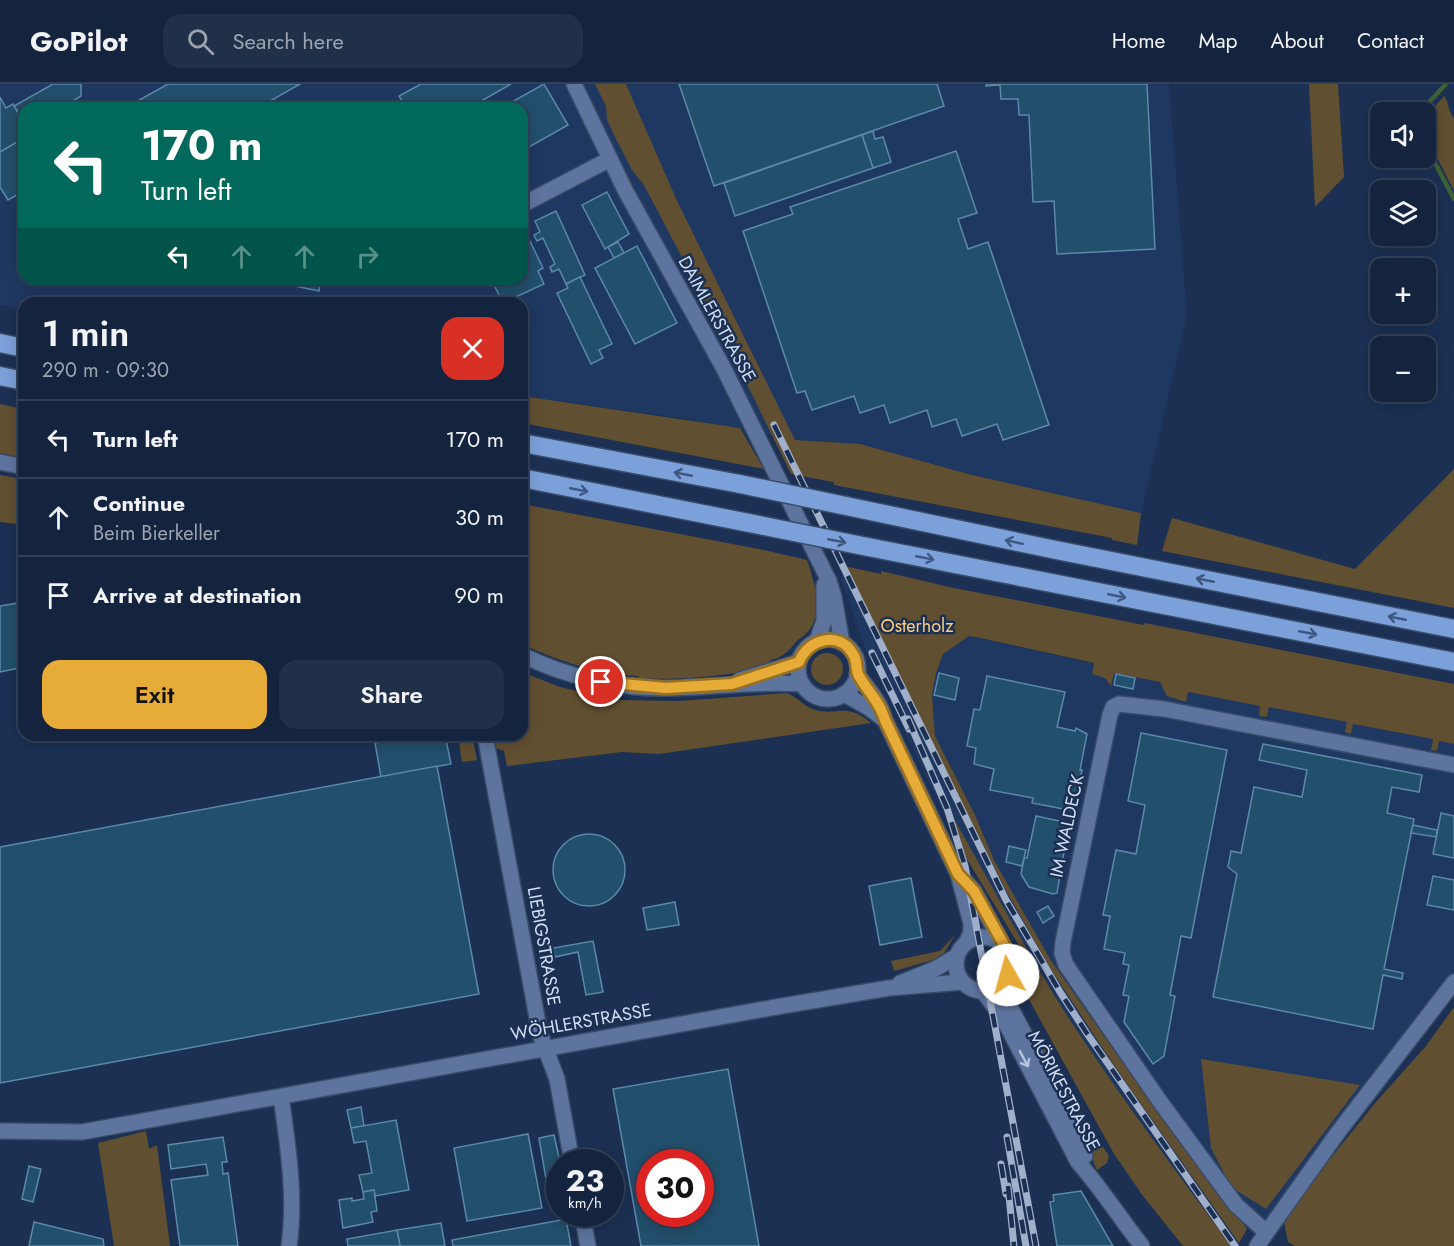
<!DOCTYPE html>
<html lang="en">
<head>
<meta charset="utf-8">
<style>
  :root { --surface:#14243e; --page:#213049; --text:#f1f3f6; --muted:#9da4b0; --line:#334158; --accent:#e7ac37 }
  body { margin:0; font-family:Jost,sans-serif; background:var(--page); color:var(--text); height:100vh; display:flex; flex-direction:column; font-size:22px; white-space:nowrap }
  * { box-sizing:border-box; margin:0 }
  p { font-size:20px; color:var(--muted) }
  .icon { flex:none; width:33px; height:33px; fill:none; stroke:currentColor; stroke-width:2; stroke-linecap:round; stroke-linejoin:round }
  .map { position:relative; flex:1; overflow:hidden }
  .details { position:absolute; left:18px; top:213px; width:510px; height:444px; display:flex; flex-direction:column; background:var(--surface); border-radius:18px; box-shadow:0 3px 15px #0003,0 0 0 2px var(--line) }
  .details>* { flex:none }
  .guide { position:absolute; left:18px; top:18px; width:510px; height:183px; border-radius:18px; box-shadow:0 3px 15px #0003,0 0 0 2px var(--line); background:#00695c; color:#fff; overflow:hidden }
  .controls { position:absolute; left:1370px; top:18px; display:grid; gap:12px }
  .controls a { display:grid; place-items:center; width:66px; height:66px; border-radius:12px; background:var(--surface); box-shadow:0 3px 15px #0003,0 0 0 2px var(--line); font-size:30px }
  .speed { position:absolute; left:546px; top:1065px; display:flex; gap:12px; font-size:30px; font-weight:700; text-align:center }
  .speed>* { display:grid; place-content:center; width:78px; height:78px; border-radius:50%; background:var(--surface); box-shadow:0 3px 15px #0003,0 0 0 2px var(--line); line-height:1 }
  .speed small { font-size:15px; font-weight:400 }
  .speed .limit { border:9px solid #d22; background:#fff; color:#111 }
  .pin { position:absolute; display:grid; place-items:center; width:51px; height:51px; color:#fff; margin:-26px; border:3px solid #fff; border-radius:50%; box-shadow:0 2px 6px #0007 }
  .me { position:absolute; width:66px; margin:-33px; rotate:353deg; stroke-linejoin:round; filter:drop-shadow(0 0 4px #0008) }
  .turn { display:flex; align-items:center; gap:21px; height:126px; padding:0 24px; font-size:27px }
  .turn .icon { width:78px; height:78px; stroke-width:2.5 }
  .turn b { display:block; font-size:42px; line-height:51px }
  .lanes { display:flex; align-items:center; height:57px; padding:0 24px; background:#0003; justify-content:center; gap:30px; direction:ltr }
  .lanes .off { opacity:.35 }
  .round { display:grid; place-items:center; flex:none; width:63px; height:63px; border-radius:18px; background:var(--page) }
  .overview { display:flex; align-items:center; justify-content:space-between; height:102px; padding:0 24px }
  h1 { font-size:36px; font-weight:600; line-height:45px }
  .button { display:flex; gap:12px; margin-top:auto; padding:12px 24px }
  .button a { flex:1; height:69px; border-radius:18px; background:var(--accent); color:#111; font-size:24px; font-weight:600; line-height:69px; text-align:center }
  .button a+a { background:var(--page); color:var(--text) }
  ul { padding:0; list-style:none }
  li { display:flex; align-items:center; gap:18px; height:78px; padding:0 24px; border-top:2px solid var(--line) }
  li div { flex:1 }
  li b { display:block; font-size:22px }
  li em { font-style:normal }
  header { display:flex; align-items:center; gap:36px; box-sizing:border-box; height:84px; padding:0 30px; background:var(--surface); border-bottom:2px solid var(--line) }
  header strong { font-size:28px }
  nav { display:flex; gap:33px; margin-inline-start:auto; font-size:21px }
  .search { width:420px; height:54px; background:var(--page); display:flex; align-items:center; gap:15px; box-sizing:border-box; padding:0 21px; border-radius:18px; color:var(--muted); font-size:22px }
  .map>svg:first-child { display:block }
</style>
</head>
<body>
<header>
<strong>GoPilot</strong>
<div class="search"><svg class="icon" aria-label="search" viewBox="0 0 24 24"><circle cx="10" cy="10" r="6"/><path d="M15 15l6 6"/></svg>Search here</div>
<nav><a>Home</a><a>Map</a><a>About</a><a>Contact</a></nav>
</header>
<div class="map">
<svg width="1454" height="1162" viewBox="0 0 1454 1162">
  <rect width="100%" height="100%" fill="#1b3053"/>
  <!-- built -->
  <g fill="#1f3861" fill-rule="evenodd">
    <path d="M0,0H1169L1187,232L1141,429L972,391L860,360L795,356L680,334L522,312V219H24V226L0,221ZM24,24H522V195H24Z"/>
    <polygon points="848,488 1004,803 1050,884 1115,983 1241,1162 1231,1162 1112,998 1071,937 1021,856 954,736 957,750 954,750 866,567 840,492"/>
    <polygon points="969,552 1095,580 1111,601 1113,589 1160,598 1167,611 1186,617 1187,608 1261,622 1267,633 1269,623 1347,638 1351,650 1353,640 1433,655 1431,665 1437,666 1439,657 1454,660 1454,898 1259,1159 1130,989 1050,875 994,776 975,731 935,652 932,611 936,589 943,570"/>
  </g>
  <!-- green -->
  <g fill="#614f31">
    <polygon points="595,0 626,0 678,119 795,356 860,360 972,391 1141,429 1137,461 1112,456 1112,454 834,401 833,398 791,390 738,282 697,211 687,183 644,101 632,86 616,55 607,36 606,22"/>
    <polygon points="1309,0 1338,0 1344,93 1315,123"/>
    <path d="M1444,12C1450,19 1447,27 1454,34V107L1425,50V34Z"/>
    <polygon points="522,312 740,344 764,385 522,339"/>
    <polygon points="0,320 24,325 24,374 0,369"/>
    <polygon points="1454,385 1454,524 1162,467 1172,434 1355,485"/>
    <polygon points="0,391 24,395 24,441 0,438"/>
    <path d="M522,420L764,466L807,476C814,496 823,526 810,545C806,551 801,553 796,558C788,568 782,574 770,576L771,582C727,592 683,597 639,594L638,592C598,590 558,577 522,560Z"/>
    <polygon points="844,482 881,490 881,487 949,503 1144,541 1145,539 1454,600 1454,660 1439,657 1437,667 1431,666 1433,655 1353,640 1351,650 1345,648 1347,638 1269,623 1267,633 1259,632 1260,622 1188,608 1186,618 1167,612 1160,598 1114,589 1111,602 1105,594 1092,590 1094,579 985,555 969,552 943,570 936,589 932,611 935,652 975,731 994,776 1050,875 1130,989 1247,1145 1239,1159 1115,983 1050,884 1004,803"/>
    <circle cx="827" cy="585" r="16"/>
    <path d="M522,590L532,592L560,603L618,616L679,617L786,609C797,612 804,623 815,626C839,632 846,618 871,639L659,670L622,668L507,682L504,667L496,664L494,651H522Z"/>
    <polygon points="458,651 472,651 477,676 462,678"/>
    <path d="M953,733C992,801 1028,872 1072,939C1122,1015 1177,1088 1231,1162H1183L1143,1112L1114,1070L1027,912C1020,896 1025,879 1020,863L965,772Z"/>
    <polygon points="955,851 944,869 933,876 894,887 891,877 940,867"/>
    <polygon points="1454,923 1454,1162 1295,1162 1288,1158 1283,1133 1376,1018 1426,962"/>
    <polygon points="1040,954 1044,958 1082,1031 1109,1072 1107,1079 1097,1086 1073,1031 1033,957"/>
    <polygon points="1201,975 1360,1001 1266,1125 1231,1103 1211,1064"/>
    <polygon points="146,1047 149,1065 157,1061 170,1162 114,1162 98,1059"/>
  </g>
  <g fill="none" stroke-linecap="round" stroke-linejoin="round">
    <!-- stream -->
    <g stroke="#3d6234" stroke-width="4.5">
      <polyline points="1420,28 1446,0"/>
      <polyline points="1425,60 1454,115"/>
    </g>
  </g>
  <!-- building -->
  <g fill="#224f6c" stroke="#5c89a9" stroke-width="1.5" fill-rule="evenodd">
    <polygon points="53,0 81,0 81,12 66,21 68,24 24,24 24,39 14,22"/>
    <polygon points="168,0 300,0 258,24 125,24"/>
    <polygon points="421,0 511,0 469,24 406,24 399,12"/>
    <polygon points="544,0 568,41 522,67 522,24 501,24"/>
    <polygon points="679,0 937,0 944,22 714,102"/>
    <polygon points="986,0 1147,0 1155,165 1057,170 1054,117 1033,118 1029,31 1019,31 1018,15 1001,15 1000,1 986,2"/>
    <polygon points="0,13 6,24 13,20 24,39 24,54 0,68"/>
    <polygon points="873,47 875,55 883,53 891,78 873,84 862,51"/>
    <polygon points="862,51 873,84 735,132 724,99"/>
    <polygon points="24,54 24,107 8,116 0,103 0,68"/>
    <polygon points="956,67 977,129 958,135 968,165 988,158 1049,341 1003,356 997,340 962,352 956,335 932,343 927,326 890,339 884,321 860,329 854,312 812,326 805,307 797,309 743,147 793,130 790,123"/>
    <polygon points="607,108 629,150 605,165 582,121"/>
    <polygon points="556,127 585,191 566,200 559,185 552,188 550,183 555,180 543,154 537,157 534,151 540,148 535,137"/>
    <polygon points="528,153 543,184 538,187 544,200 503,219 491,195 522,195 522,156"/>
    <polygon points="618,158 624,169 614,174 608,163"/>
    <polygon points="637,162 677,239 635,260 595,184"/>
    <polygon points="580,193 612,260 599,266 603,274 591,280 557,209 568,204 566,200"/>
    <polygon points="261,195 321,195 319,207"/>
    <polygon points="24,518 24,583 0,588 0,522"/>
    <polygon points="939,589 959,594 955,616 934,611"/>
    <polygon points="1116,590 1135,594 1133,605 1114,601"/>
    <polygon points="987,592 1065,608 1057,643 1075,647 1076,644 1087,650 1080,686 1082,686 1074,727 1032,719 1033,714 990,706 994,685 974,680 976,664 967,662 974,625 980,626"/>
    <polygon points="1141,649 1227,666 1191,854 1181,852 1170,911 1175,912 1164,972 1153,980 1124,938 1129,912 1123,911 1129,881 1123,880 1125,869 1104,865 1110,832 1103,831 1116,766 1136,770 1145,721 1128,717"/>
    <polygon points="418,651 445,651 451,680 381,693 375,659"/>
    <polygon points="1263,660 1422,691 1419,708 1392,703 1387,729 1414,735 1384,885 1403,889 1402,895 1383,891 1373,945 1213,913 1237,790 1228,783 1231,767 1241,769 1254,703 1302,713 1307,686 1259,676"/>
    <polygon points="437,682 479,910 0,999 0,763"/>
    <polygon points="1441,729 1454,732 1454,774 1433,770"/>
    <polygon points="1036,732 1069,739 1057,809 1053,810 1029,803 1021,790 1024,774 1027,774"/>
    <polygon points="1413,741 1437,746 1436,753 1411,749"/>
    <circle cx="589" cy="786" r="36"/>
    <polygon points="1009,762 1026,766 1022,782 1006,778"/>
    <polygon points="1433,792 1454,796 1454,826 1427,821"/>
    <polygon points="911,794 922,853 880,861 869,802"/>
    <polygon points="675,818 679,841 647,846 643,824"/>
    <polygon points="1048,822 1054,832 1043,839 1037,828"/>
    <polygon points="593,857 603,908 586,911 578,868 555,873 553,864"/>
    <path d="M728,985L759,1162H641L613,1005ZM650,1078H700V1130H650Z"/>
    <polygon points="361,1023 364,1042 351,1044 347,1026"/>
    <polygon points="396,1036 409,1106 375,1112 374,1106 363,1108 359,1091 372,1089 366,1057 354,1059 351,1044"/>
    <polygon points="528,1050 542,1124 467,1137 454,1064"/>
    <polygon points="554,1051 560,1078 560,1092 546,1095 539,1054"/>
    <polygon points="223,1053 227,1078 222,1078 223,1090 228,1089 238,1162 180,1162 171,1096 208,1091 206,1080 171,1085 168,1061"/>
    <polygon points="29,1082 41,1085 33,1118 22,1115"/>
    <polygon points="374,1106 377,1127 371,1128 373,1138 343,1144 339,1116 352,1114 352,1117 364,1115 363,1108"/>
    <polygon points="1081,1107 1113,1162 1057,1162 1050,1118 1054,1117 1053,1111"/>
    <polygon points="566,1135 571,1162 453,1162 452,1156"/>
    <polygon points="34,1138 103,1155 104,1162 29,1162"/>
    <polygon points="441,1139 445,1162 400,1162 397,1146"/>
    <polygon points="397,1146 400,1162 348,1162 347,1155"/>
  </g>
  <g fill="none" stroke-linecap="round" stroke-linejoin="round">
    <!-- street casing -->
    <g stroke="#394b69" stroke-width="18">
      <g id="street">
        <polyline points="574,0 625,106 723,283 829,497 834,513 842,559"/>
        <polyline points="522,121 610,75"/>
        <polyline points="0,378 24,383"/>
        <circle cx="828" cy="585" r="30"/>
        <polyline points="817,557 824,537 824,501"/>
        <path d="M522,571C567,593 619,605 669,604C713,603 757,597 802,600"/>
        <path d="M857,590C868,605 880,617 885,636L958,790L971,839V849L967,857"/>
        <polyline points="740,596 799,578"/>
        <polyline points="844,610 869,624 885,636"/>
        <polyline points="485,651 540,950 557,995 572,1078"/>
        <polyline points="965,797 974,807 1003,861"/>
        <circle cx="983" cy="880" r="27"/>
        <polyline points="1003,898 1010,923 1054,1005 1085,1072"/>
        <polyline points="900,899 935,885 957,872"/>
        <path d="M983,907L1004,936L1078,1078C1101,1104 1120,1134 1142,1162"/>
        <path d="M281,1013C288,1062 296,1113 289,1162"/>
        <polyline points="0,1047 82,1048 776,923 889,904 962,898"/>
        <polyline points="582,1130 588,1162"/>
        <polyline points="1266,1148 1236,1121 1159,1016 1066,881 1062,869 1063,858 1110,631 1113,623 1119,620 1164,625 1454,681"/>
      </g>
    </g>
    <!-- secondary casing -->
    <g stroke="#394b69" stroke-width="18">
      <polyline id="secondary" points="1257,1162 1339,1047 1454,898"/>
    </g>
    <!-- highway casing -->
    <g stroke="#394b69" stroke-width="21">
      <g id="highway">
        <polyline points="0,259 24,264"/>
        <polyline points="0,292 24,297"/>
        <polyline points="522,359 740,400"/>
        <polyline points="522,394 764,442"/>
        <polyline points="846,422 1056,466 1454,545"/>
        <polyline points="868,463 1454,578"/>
      </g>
    </g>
    <!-- street -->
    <use href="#street" stroke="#5d759e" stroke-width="15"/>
    <!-- secondary -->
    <use href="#secondary" stroke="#5d759e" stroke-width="15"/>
    <!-- highway -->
    <use href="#highway" stroke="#7ca0da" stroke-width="18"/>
    <!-- rail casing -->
    <g stroke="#a0b0ca" stroke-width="7">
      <g id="rail">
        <polyline points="774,341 1006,816 1060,908 1088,951 1235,1162"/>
        <polyline points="872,569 909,645"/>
        <polyline points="908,635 947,724 965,782 1036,1162"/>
        <polyline points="1007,1053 1026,1162"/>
        <polyline points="1001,1080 1006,1110"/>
        <polyline points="1008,1102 1014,1162"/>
      </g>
    </g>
    <!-- rail -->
    <use href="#rail" stroke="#1b3053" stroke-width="4.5" stroke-dasharray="14" stroke-linecap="butt"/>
    <!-- highway-bridge casing -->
    <g stroke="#394b69" stroke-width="21" stroke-linecap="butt">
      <g id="highway-bridge">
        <polyline points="740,400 846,422"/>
        <polyline points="764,442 868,463"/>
      </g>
    </g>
    <!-- highway-bridge -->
    <use href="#highway-bridge" stroke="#7ca0da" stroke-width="18"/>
  </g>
  <!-- one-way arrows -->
  <defs><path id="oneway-shaft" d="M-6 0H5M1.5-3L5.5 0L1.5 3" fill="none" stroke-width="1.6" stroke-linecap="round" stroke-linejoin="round" transform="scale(1.5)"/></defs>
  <g stroke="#3d5782">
    <use href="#oneway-shaft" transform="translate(683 390) rotate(-169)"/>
    <use href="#oneway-shaft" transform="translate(579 406) rotate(11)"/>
    <use href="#oneway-shaft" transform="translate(837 457) rotate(11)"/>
    <use href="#oneway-shaft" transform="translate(1014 458) rotate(-168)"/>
    <use href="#oneway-shaft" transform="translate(925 474) rotate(11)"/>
    <use href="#oneway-shaft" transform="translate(1205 496) rotate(-169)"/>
    <use href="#oneway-shaft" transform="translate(1117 512) rotate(11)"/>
    <use href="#oneway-shaft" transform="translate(1397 534) rotate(-169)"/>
    <use href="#oneway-shaft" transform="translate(1308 549) rotate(11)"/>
  </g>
  <use stroke="#b4c4e0" href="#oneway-shaft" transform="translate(1024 975) rotate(62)"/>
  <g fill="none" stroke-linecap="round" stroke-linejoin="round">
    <!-- route casing -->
    <g stroke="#967024" stroke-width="15">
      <path id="route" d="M601,598L666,604L732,600L799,578C808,555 839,546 853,570C858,577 855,586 859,592C868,608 880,618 885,636L958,790L974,807L1008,868L1010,884L1008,891"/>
    </g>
    <!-- route -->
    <use href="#route" stroke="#e7ac37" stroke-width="10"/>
  </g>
  <g text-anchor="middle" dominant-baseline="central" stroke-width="5" stroke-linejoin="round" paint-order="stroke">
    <!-- street labels -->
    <g font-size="18" fill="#d1dff6" stroke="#1b3053">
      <text transform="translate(717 235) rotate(61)">DAIMLERSTRASSE</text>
      <text transform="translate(1067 742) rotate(-78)">IM WALDECK</text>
      <text transform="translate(544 862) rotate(80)">LIEBIGSTRASSE</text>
      <text transform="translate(581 938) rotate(-10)">WÖHLERSTRASSE</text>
      <text transform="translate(1064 1007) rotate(62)">MÖRIKESTRASSE</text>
    </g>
    <!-- park labels -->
    <g font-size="18" fill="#fece7d" stroke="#1b3053">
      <text x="917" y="542">Osterholz</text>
    </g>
  </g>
</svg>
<div class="controls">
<a><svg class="icon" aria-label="sound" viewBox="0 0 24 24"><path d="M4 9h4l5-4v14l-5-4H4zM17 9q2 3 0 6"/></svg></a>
<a><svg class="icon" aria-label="layers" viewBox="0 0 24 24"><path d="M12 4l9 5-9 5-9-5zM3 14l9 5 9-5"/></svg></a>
<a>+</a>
<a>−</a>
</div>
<div class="speed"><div>23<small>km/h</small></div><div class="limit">30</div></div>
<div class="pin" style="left:601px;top:598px;background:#d93025"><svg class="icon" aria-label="arrive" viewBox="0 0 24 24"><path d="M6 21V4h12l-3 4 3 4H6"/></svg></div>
<svg class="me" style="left:1008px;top:891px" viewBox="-20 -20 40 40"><circle r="19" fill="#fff"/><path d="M0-13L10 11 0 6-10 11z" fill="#e7ac37"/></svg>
<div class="guide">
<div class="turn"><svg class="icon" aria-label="left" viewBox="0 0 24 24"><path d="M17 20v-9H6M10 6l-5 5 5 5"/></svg><div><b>170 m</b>Turn left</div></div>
<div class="lanes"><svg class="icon" aria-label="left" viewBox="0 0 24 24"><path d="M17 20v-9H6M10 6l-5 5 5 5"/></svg><svg class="icon off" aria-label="ahead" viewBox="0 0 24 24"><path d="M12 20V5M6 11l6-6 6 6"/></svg><svg class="icon off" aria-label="ahead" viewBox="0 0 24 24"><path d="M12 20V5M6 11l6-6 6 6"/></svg><svg class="icon off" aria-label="right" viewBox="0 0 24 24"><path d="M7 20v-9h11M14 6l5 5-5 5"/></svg></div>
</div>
<section class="details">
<div class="overview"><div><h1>1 min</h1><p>290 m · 09:30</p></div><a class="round" style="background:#d93025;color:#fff"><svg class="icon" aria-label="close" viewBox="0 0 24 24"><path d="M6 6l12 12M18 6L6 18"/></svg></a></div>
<ul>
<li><svg class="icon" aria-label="left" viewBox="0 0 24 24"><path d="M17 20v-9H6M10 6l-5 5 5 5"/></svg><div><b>Turn left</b></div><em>170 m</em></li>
<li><svg class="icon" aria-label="ahead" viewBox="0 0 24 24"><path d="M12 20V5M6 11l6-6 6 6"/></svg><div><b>Continue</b><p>Beim Bierkeller</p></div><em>30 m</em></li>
<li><svg class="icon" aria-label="arrive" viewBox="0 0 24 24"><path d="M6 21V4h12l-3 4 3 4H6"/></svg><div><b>Arrive at destination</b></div><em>90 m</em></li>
</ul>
<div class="button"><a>Exit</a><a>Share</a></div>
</section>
</div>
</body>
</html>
